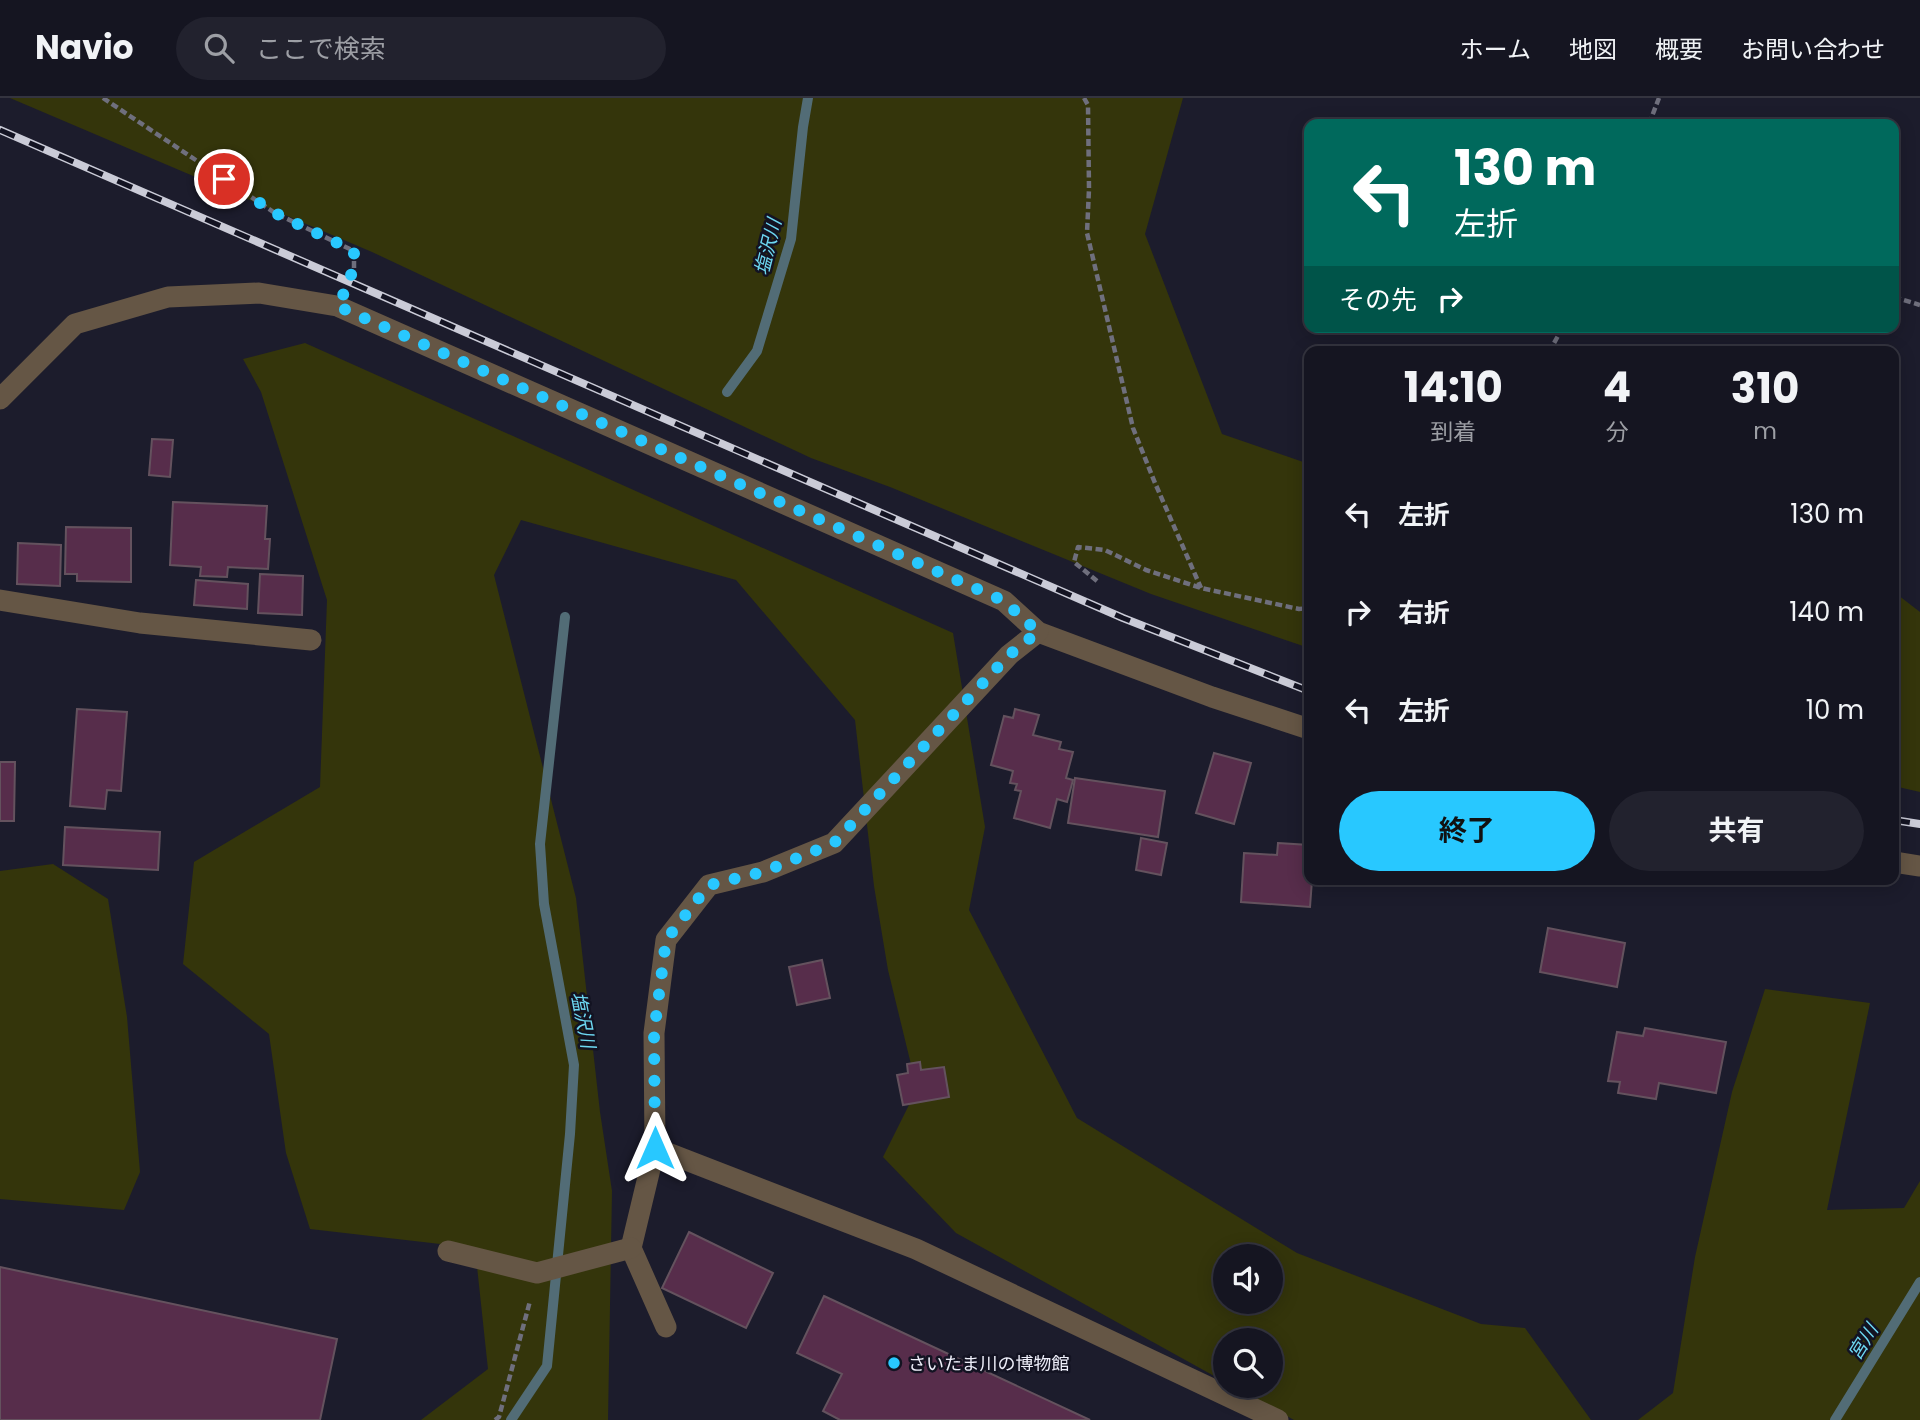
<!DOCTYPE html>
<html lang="ja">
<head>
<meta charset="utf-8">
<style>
  :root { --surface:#151521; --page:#22222e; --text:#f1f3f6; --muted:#9d9fa5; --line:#34343f; --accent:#28c8ff }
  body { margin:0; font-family:Poppins,"Noto Sans JP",sans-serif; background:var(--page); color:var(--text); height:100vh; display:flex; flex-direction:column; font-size:26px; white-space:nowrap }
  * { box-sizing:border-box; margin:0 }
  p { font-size:23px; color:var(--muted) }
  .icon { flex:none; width:38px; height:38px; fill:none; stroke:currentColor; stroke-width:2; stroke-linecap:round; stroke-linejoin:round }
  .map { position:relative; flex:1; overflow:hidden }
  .side { position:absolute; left:1304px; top:248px; width:595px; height:539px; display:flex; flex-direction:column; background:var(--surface); border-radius:14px; box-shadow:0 4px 18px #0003,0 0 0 2px var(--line) }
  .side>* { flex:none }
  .top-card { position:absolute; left:1304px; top:21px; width:595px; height:214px; border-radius:14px; box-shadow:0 4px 18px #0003,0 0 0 2px var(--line); background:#00695c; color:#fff; overflow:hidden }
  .tools { position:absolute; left:1213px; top:1146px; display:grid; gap:14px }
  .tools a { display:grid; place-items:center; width:70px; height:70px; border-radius:50%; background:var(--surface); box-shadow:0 4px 18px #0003,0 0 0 2px var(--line); font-size:35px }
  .pin { position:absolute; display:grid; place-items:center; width:60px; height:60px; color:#fff; margin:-30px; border:4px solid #fff; border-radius:50%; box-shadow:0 2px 7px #0007 }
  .me { position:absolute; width:77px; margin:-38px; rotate:0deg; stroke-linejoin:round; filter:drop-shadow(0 0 5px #0008) }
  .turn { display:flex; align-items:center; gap:24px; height:147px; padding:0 35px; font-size:32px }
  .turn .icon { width:91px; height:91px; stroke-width:2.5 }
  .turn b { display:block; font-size:49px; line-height:60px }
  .then { display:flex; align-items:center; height:66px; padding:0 35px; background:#0003; gap:14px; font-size:26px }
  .eta { display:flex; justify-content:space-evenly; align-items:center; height:119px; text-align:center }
  .eta b { font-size:42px; font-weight:700; line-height:49px }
  .cta { display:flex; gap:14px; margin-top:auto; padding:14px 35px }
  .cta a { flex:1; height:80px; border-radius:42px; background:var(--accent); color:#111; font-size:28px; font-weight:700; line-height:80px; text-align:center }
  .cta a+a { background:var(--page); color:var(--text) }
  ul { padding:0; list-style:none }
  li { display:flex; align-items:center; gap:21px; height:98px; padding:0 35px }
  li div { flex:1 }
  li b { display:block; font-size:26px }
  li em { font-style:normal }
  header { display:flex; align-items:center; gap:42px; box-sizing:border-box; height:98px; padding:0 35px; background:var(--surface); border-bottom:2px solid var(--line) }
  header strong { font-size:33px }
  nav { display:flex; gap:38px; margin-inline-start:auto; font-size:24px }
  .search { width:490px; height:63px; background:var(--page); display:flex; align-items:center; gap:18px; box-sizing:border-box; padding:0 24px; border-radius:38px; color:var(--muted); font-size:26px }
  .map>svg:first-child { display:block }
</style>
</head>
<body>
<header>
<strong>Navio</strong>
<div class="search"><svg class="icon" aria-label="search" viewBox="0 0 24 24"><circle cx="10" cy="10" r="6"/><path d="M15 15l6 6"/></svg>ここで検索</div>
<nav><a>ホーム</a><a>地図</a><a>概要</a><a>お問い合わせ</a></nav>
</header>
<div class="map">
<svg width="1920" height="1322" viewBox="0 0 1920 1322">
  <rect width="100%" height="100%" fill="#1c1c2c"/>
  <!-- green -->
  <g fill="#34350b" fill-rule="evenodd">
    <polygon points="10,0 1183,0 1145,136 1222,336 1309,366 1309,550 1151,496 890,389 811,360 372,154"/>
    <path d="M305,245L953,535L985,729L969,812L1077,1020L1297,1155L1481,1226L1525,1230L1591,1322H1294L1233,1288H1270V1242H1225V1284L956,1135L883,1059L917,991L888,872L874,788L855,622L736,482L521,422L494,477L576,800L600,1014L612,1093L608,1322H421L488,1271L475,1150L310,1131L286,1055L269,936L183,866L194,764L320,689L327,502L261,294L243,261ZM1225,1158H1270V1204H1225Z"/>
    <polygon points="1894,494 1920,514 1920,694 1894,688"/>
    <polygon points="53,766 108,801 127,919 140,1074 124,1112 0,1101 0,773"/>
    <polygon points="1765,891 1870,905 1827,1112 1904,1110 1920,1083 1920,1322 1638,1322 1673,1295 1695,1159 1732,994"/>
  </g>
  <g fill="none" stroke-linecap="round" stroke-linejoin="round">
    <!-- stream -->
    <g stroke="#526c76" stroke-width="10">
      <polyline points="727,294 757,253 791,141 803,29 808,0"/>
      <polyline points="511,1322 547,1268 570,1036 574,967 544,806 540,746 565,519"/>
      <polyline points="1835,1322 1920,1184"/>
    </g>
  </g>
  <!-- building -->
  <g fill="#572d4b" stroke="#64525e" stroke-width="2">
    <polygon points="152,341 173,342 170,379 149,377"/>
    <polygon points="173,404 267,408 265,441 270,441 268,471 228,469 227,479 200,478 201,469 170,467"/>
    <polygon points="66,429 131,430 131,484 77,483 77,476 65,476"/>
    <polygon points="18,445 61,447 60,488 17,486"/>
    <polygon points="260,476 303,478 302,517 258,515"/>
    <polygon points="196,482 248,486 247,511 194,507"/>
    <polygon points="77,611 127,614 121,693 107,692 105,711 70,708"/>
    <polygon points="1015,611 1039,617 1033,637 1061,644 1059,651 1073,654 1066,680 1073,682 1067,704 1057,701 1050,730 1014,720 1021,693 1015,692 1017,686 1010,685 1013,673 991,667 1004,618 1013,620"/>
    <polygon points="1214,655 1251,665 1234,726 1196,715"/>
    <polygon points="0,664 15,664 14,723 0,723"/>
    <polygon points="1075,680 1165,693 1158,739 1068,725"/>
    <polygon points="65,729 160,734 158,772 63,767"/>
    <polygon points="1141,740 1167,745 1161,777 1136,772"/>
    <polygon points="1278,745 1309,747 1309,782 1312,782 1310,809 1241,804 1244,755 1277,757"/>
    <polygon points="1548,830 1625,845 1617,889 1540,874"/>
    <polygon points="822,862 830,900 797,907 789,869"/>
    <polygon points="1645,930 1726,944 1716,995 1659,985 1656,1001 1618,995 1620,984 1608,983 1617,934 1643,938"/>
    <polygon points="920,964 921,972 944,969 949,999 903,1007 897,977 908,975 907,966"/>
    <polygon points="689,1134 773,1175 746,1230 662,1190"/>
    <polygon points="0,1169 337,1241 320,1322 0,1322"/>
    <polygon points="824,1198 1090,1322 840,1322 823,1313 842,1276 797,1255"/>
  </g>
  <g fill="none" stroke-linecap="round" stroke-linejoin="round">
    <!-- path -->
    <g stroke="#6f6f7d" stroke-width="4.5" stroke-dasharray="7 3.5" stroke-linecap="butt">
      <polyline points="103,0 275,115 354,153 354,171 351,182"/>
      <polyline points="1084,0 1088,7 1089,91 1087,135 1133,330 1155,385 1201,490"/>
      <polyline points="1649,26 1659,0"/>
      <polyline points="1894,199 1920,207"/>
      <polyline points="1549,254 1563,229"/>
      <polyline points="1097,483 1074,464 1078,449 1105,452 1146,472 1201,490 1299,511 1309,510"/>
      <polyline points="495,1322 499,1319 530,1203"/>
    </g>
    <!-- minor -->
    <g stroke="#655645" stroke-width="21">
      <polyline points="0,301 75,226 168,199 259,195 337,208 1004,503 1038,534 1212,599 1309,631"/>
      <polyline points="0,502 140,525 311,542"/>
      <polyline points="1038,534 1009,557 834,745 763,774 709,787 666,842 654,935 655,1050 916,1151 1278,1322"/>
      <polyline points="1894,764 1920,768"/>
      <polyline points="655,1050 631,1150 666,1229"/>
      <polyline points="448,1153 537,1175 631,1150"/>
    </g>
    <!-- rail casing -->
    <g stroke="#cacbd7" stroke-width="8">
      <g id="rail">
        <polyline points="0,32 1123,520 1309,593"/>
        <polyline points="1894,722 1920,726"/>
      </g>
    </g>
    <!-- rail -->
    <use href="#rail" stroke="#131322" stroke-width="5" stroke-dasharray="16" stroke-linecap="butt"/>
  </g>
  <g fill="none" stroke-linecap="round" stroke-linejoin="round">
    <!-- route -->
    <path stroke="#28c8ff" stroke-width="12" stroke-dasharray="0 21.6" d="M224,81L275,115L354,153C354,175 348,189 337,208L1004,503L1038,534L1009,557L834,745L763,774L709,787L666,842L654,935L655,1050"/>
  </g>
  <!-- markers -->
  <circle fill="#28c8ff" stroke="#131322" stroke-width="2.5" cx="894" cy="1265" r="7"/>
  <g text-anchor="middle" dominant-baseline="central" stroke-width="5" stroke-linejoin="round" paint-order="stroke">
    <!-- poi labels -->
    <g font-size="18" fill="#edeef9" stroke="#131322" text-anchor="start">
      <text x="908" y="1265">さいたま川の博物館</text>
    </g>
    <!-- water labels -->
    <g font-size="19" font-style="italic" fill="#6dd8f2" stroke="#131322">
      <text transform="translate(768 149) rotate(-76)">塩沢川</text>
      <text transform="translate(583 922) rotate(79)">塩沢川</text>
      <text transform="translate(1863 1244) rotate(-58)">宮川</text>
    </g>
  </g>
</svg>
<div class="tools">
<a><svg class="icon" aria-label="sound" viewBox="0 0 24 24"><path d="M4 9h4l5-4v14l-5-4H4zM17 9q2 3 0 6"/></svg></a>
<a><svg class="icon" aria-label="search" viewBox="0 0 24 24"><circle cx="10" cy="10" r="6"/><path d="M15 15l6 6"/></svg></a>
</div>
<div class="pin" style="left:224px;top:81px;background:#d93025"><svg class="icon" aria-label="arrive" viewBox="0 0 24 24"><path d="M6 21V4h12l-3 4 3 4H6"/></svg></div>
<svg class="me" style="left:655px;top:1050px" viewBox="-20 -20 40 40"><path d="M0-17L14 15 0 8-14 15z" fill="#28c8ff" stroke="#fff" stroke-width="4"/></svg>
<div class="top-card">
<div class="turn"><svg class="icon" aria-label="left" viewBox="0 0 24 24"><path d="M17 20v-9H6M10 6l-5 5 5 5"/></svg><div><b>130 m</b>左折</div></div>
<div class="then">その先<svg class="icon" aria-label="right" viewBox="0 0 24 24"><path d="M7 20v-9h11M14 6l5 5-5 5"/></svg></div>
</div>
<section class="side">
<div class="eta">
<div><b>14:10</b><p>到着</p></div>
<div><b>4</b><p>分</p></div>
<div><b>310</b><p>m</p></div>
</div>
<ul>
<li><svg class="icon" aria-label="left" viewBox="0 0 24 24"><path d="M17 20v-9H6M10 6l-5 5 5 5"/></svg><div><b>左折</b></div><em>130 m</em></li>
<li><svg class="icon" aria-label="right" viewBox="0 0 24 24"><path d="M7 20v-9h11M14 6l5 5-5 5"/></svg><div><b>右折</b></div><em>140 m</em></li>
<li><svg class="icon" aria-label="left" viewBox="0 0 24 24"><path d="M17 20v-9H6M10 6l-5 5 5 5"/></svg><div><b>左折</b></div><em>10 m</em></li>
</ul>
<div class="cta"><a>終了</a><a>共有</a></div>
</section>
</div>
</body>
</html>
